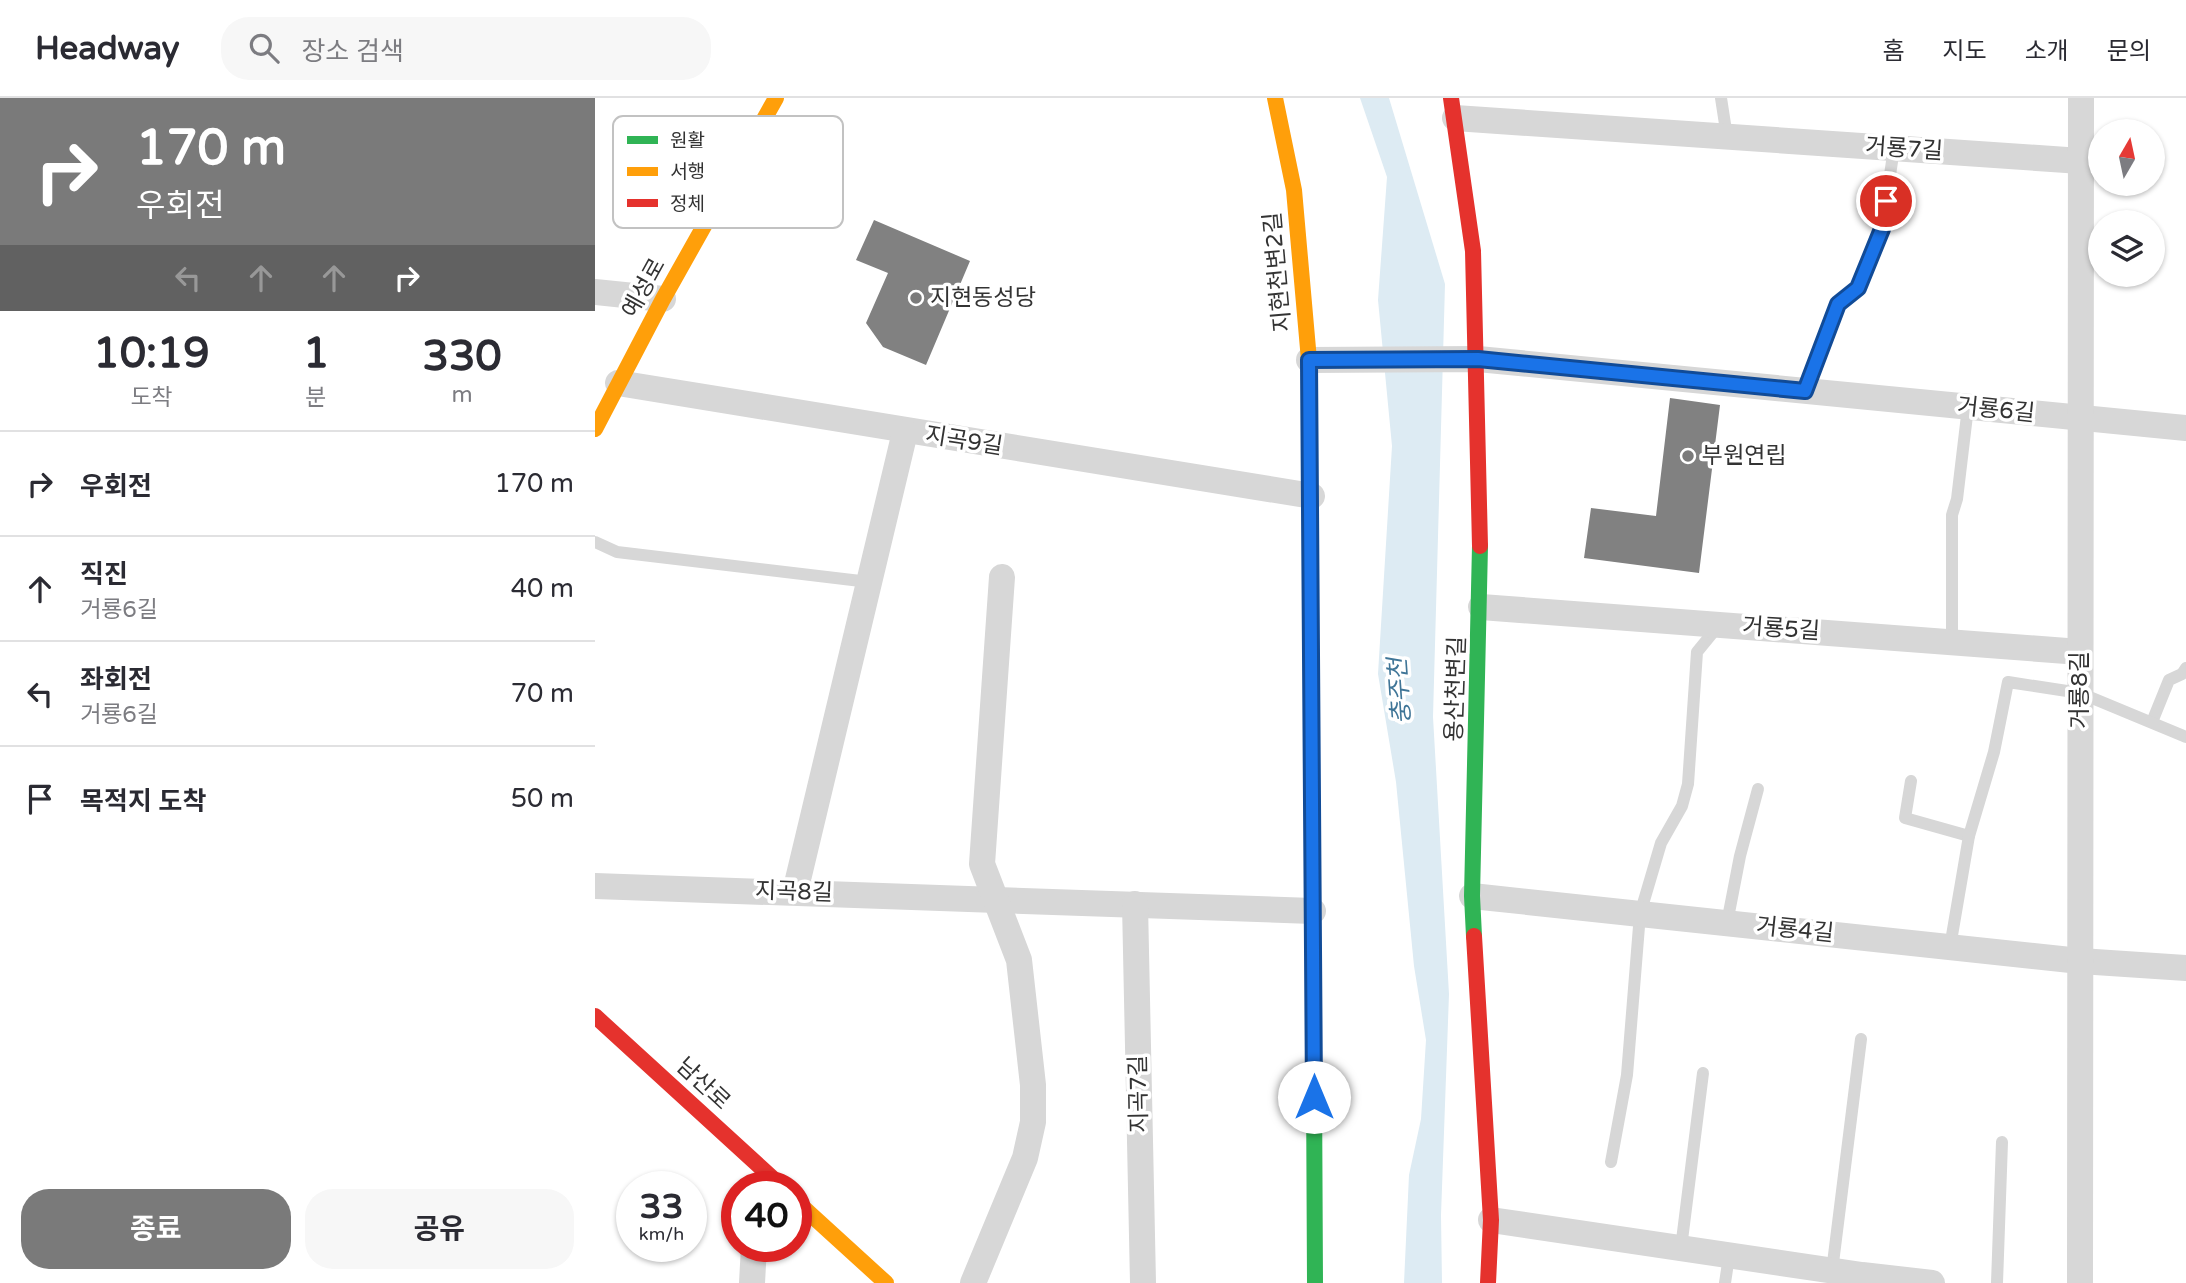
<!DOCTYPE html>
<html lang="ko">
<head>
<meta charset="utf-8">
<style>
  :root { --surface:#fff; --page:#f7f7f7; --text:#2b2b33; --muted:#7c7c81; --line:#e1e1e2; --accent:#7a7a7a }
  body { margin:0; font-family:"Varela Round","Noto Sans KR",sans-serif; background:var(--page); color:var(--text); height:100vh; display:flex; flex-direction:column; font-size:26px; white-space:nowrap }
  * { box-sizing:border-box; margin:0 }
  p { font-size:23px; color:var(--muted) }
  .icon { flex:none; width:38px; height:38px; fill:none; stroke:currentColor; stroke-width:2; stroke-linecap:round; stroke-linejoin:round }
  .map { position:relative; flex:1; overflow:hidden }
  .panel { display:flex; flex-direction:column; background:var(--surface); width:595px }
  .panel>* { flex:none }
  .guide { background:#7a7a7a; color:#fff; overflow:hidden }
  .needle { width:46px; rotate:9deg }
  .controls { position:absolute; left:1493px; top:21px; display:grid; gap:14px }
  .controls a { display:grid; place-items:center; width:77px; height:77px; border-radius:50%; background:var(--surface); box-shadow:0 2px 5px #0004; font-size:35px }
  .speed { position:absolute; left:21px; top:1073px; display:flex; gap:14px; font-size:35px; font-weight:700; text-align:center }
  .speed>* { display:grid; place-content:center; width:91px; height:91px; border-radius:50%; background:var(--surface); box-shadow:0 2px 5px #0004; line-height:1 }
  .speed small { font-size:18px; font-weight:400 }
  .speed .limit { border:10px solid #d22; background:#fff; color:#111 }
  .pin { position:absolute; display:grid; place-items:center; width:60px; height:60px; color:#fff; margin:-30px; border:4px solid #fff; border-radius:50%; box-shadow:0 2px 7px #0007 }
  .me { position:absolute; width:77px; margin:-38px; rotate:0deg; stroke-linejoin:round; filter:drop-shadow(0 0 5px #0008) }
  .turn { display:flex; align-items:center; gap:24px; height:147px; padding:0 21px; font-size:32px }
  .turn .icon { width:91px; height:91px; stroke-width:2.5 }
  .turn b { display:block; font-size:49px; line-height:60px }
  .lanes { display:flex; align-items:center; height:66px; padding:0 21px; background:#0003; justify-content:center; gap:35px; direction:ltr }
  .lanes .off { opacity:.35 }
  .eta { display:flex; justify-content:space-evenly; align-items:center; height:119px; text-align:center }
  .eta b { font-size:42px; font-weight:700; line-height:49px }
  .cta { display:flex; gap:14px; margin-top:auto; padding:14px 21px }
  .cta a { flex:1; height:80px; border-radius:28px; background:var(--accent); color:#fff; font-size:28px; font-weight:700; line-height:80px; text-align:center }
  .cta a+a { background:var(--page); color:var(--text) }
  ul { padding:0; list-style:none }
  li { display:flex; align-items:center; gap:21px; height:105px; padding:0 21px; border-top:2px solid var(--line) }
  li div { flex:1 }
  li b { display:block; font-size:26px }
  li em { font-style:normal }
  header { display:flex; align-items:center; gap:42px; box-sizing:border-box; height:98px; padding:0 35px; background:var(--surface); border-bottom:2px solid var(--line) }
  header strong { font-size:33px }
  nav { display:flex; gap:38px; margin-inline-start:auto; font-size:24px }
  .search { width:490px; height:63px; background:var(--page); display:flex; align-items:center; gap:18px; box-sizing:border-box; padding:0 24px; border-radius:28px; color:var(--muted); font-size:26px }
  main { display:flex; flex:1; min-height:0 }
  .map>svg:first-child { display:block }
</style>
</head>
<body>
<header>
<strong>Headway</strong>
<div class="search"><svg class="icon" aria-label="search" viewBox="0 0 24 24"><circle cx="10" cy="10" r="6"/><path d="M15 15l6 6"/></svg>장소 검색</div>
<nav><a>홈</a><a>지도</a><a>소개</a><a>문의</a></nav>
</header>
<main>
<section class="panel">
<div class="guide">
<div class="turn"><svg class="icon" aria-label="right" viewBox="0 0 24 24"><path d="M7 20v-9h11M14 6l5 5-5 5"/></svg><div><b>170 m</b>우회전</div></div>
<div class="lanes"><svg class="icon off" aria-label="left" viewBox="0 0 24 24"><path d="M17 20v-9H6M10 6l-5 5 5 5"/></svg><svg class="icon off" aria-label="ahead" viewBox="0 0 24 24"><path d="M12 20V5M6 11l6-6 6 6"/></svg><svg class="icon off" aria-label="ahead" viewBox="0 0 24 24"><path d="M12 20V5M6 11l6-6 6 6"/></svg><svg class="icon" aria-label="right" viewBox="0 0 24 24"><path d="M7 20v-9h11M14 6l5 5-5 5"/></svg></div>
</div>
<div class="eta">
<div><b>10:19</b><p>도착</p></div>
<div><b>1</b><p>분</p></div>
<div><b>330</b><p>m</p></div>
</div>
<ul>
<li><svg class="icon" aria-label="right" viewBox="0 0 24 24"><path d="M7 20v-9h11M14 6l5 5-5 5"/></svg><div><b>우회전</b></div><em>170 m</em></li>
<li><svg class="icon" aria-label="ahead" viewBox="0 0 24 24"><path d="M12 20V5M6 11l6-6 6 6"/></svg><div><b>직진</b><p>거룡6길</p></div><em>40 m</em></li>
<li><svg class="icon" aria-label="left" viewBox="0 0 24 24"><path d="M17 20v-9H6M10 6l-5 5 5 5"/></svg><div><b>좌회전</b><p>거룡6길</p></div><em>70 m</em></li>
<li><svg class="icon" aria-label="arrive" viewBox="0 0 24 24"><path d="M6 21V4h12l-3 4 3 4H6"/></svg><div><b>목적지 도착</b></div><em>50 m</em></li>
</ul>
<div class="cta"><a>종료</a><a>공유</a></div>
</section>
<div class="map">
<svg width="1591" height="1185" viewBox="0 0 1591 1185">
  <rect width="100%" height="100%" fill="#fff"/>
  <!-- water -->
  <polygon fill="#ddebf3" points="765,0 794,0 850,186 838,619 854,896 846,1117 847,1185 809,1185 814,1077 826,1021 831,942 819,868 801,684 783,576 797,348 783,202 792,79"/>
  <!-- building -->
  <g fill="#818181">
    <polygon points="279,122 375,163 331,267 288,249 271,225 293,175 261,162"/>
    <polygon points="1075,300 1125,307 1104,475 989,460 996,410 1061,418"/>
  </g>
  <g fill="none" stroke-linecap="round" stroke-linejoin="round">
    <!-- lane -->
    <g stroke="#d7d7d7" stroke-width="12">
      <polyline points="1126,0 1132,39"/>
      <polyline points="1210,293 1243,206 1263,190 1287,131 1299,50"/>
      <polyline points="0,444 22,454 274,484"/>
      <polyline points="1357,544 1357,417 1362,401 1373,309"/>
      <polyline points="1557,624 1574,582 1587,576 1591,570"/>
      <polyline points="1316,683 1310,720 1374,738"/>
      <polyline points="1132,825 1145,758 1163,691"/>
      <polyline points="1355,849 1374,738 1399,654 1413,584 1485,595 1591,639"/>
      <polyline points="1016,1064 1032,977 1045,816 1066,745 1087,708 1093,686 1102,554 1124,527"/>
      <polyline points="1086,1150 1108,975"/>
      <polyline points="1237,1173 1266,941"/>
      <polyline points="1130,1185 1134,1158"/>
      <polyline points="1402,1185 1407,1044"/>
    </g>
    <!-- street -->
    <g stroke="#d7d7d7" stroke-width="26">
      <polyline points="860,20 1486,63"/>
      <polyline points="0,194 68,201"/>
      <polyline points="714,262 883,261 1591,330"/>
      <polyline points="23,285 717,398"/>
      <polyline points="886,509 1485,554"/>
      <polyline points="0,788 718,813"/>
      <polyline points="200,794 310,334"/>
      <polyline points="877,798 1485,863 1591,870"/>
      <polyline points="540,806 548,1185"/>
      <polyline points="896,1122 1267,1177 1337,1185"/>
      <polyline points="157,1185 159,1148"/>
      <polyline points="378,1185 430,1060 438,1024 438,987 424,862 387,766 407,479"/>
      <polyline points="1485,1185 1486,0"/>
    </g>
    <!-- fast -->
    <g stroke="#30b455" stroke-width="16">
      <polyline points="879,838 877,798 885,448"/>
      <polyline points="719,982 720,1185"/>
    </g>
    <!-- slow -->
    <g stroke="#ff9f0a" stroke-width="16">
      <polyline points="680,0 699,92 714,262 716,586"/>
      <polyline points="0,331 68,201 181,0"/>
      <polyline points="201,1103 291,1185"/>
    </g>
    <!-- jam -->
    <g stroke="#e5322d" stroke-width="16">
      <polyline points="856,0 878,153 885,448"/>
      <polyline points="716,586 719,982"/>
      <polyline points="879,838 896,1122 893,1185"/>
      <polyline points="0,918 186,1088"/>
    </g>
  </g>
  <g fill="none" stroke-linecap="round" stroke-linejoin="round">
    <!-- route casing -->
    <g stroke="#114b97" stroke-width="18">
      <polyline id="route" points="719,999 714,262 883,261 1210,293 1243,206 1263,190 1287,131 1291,103"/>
    </g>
    <!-- route -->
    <use href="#route" stroke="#1a73e8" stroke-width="12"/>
  </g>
  <!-- markers -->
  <g fill="#7a7a7a" stroke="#fff" stroke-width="2.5">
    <circle cx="321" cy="200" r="7"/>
    <circle cx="1093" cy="358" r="7"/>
  </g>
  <g text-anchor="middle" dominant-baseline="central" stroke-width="7" stroke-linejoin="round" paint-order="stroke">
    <!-- street labels -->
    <g font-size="23" fill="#333" stroke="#fff">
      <text transform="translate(1309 51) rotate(4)">거룡7길</text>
      <text transform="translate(683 174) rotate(-95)">지현천변2길</text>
      <text transform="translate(49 190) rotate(-61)">예성로</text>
      <text transform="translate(1401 312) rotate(6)">거룡6길</text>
      <text transform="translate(369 343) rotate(9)">지곡9길</text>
      <text transform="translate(1186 531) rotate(4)">거룡5길</text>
      <text transform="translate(861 591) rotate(-88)">용산천변길</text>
      <text transform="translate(1485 592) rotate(-90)">거룡8길</text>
      <text transform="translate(199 794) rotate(2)">지곡8길</text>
      <text transform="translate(1200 832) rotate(6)">거룡4길</text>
      <text transform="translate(108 986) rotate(43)">남산로</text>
      <text transform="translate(544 996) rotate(-91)">지곡7길</text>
    </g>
    <!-- poi labels -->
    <g font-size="23" fill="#333" stroke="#fff" text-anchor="start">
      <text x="335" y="200">지현동성당</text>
      <text x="1107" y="358">부원연립</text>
    </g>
    <!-- water labels -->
    <g font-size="24" font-style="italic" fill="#3f7597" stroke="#fff">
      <text transform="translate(805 593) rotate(-94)">충주천</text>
    </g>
  </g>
  <!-- legend -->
  <rect x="18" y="18" width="230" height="112" rx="10" fill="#fff" stroke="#c2c2c2" stroke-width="2"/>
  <rect x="32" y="38" width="31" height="8" fill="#30b455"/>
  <rect x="32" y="69" width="31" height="9" fill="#ff9f0a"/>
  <rect x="32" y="101" width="31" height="8" fill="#e5322d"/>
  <g font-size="19" fill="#333">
    <text x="75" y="49">원활</text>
    <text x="75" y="80">서행</text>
    <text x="75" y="112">정체</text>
  </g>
</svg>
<div class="controls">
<a><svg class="needle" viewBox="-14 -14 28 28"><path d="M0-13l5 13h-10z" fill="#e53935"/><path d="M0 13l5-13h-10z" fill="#7c7c81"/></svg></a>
<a><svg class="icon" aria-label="layers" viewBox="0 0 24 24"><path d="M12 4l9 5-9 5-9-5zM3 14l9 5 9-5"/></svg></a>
</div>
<div class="speed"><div>33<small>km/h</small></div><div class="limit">40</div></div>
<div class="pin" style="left:1291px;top:103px;background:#d93025"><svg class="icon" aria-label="arrive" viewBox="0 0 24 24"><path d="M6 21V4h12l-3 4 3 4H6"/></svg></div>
<svg class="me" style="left:719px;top:999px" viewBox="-20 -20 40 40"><circle r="19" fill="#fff"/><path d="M0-13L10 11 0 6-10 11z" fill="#1a73e8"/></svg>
</div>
</main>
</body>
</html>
